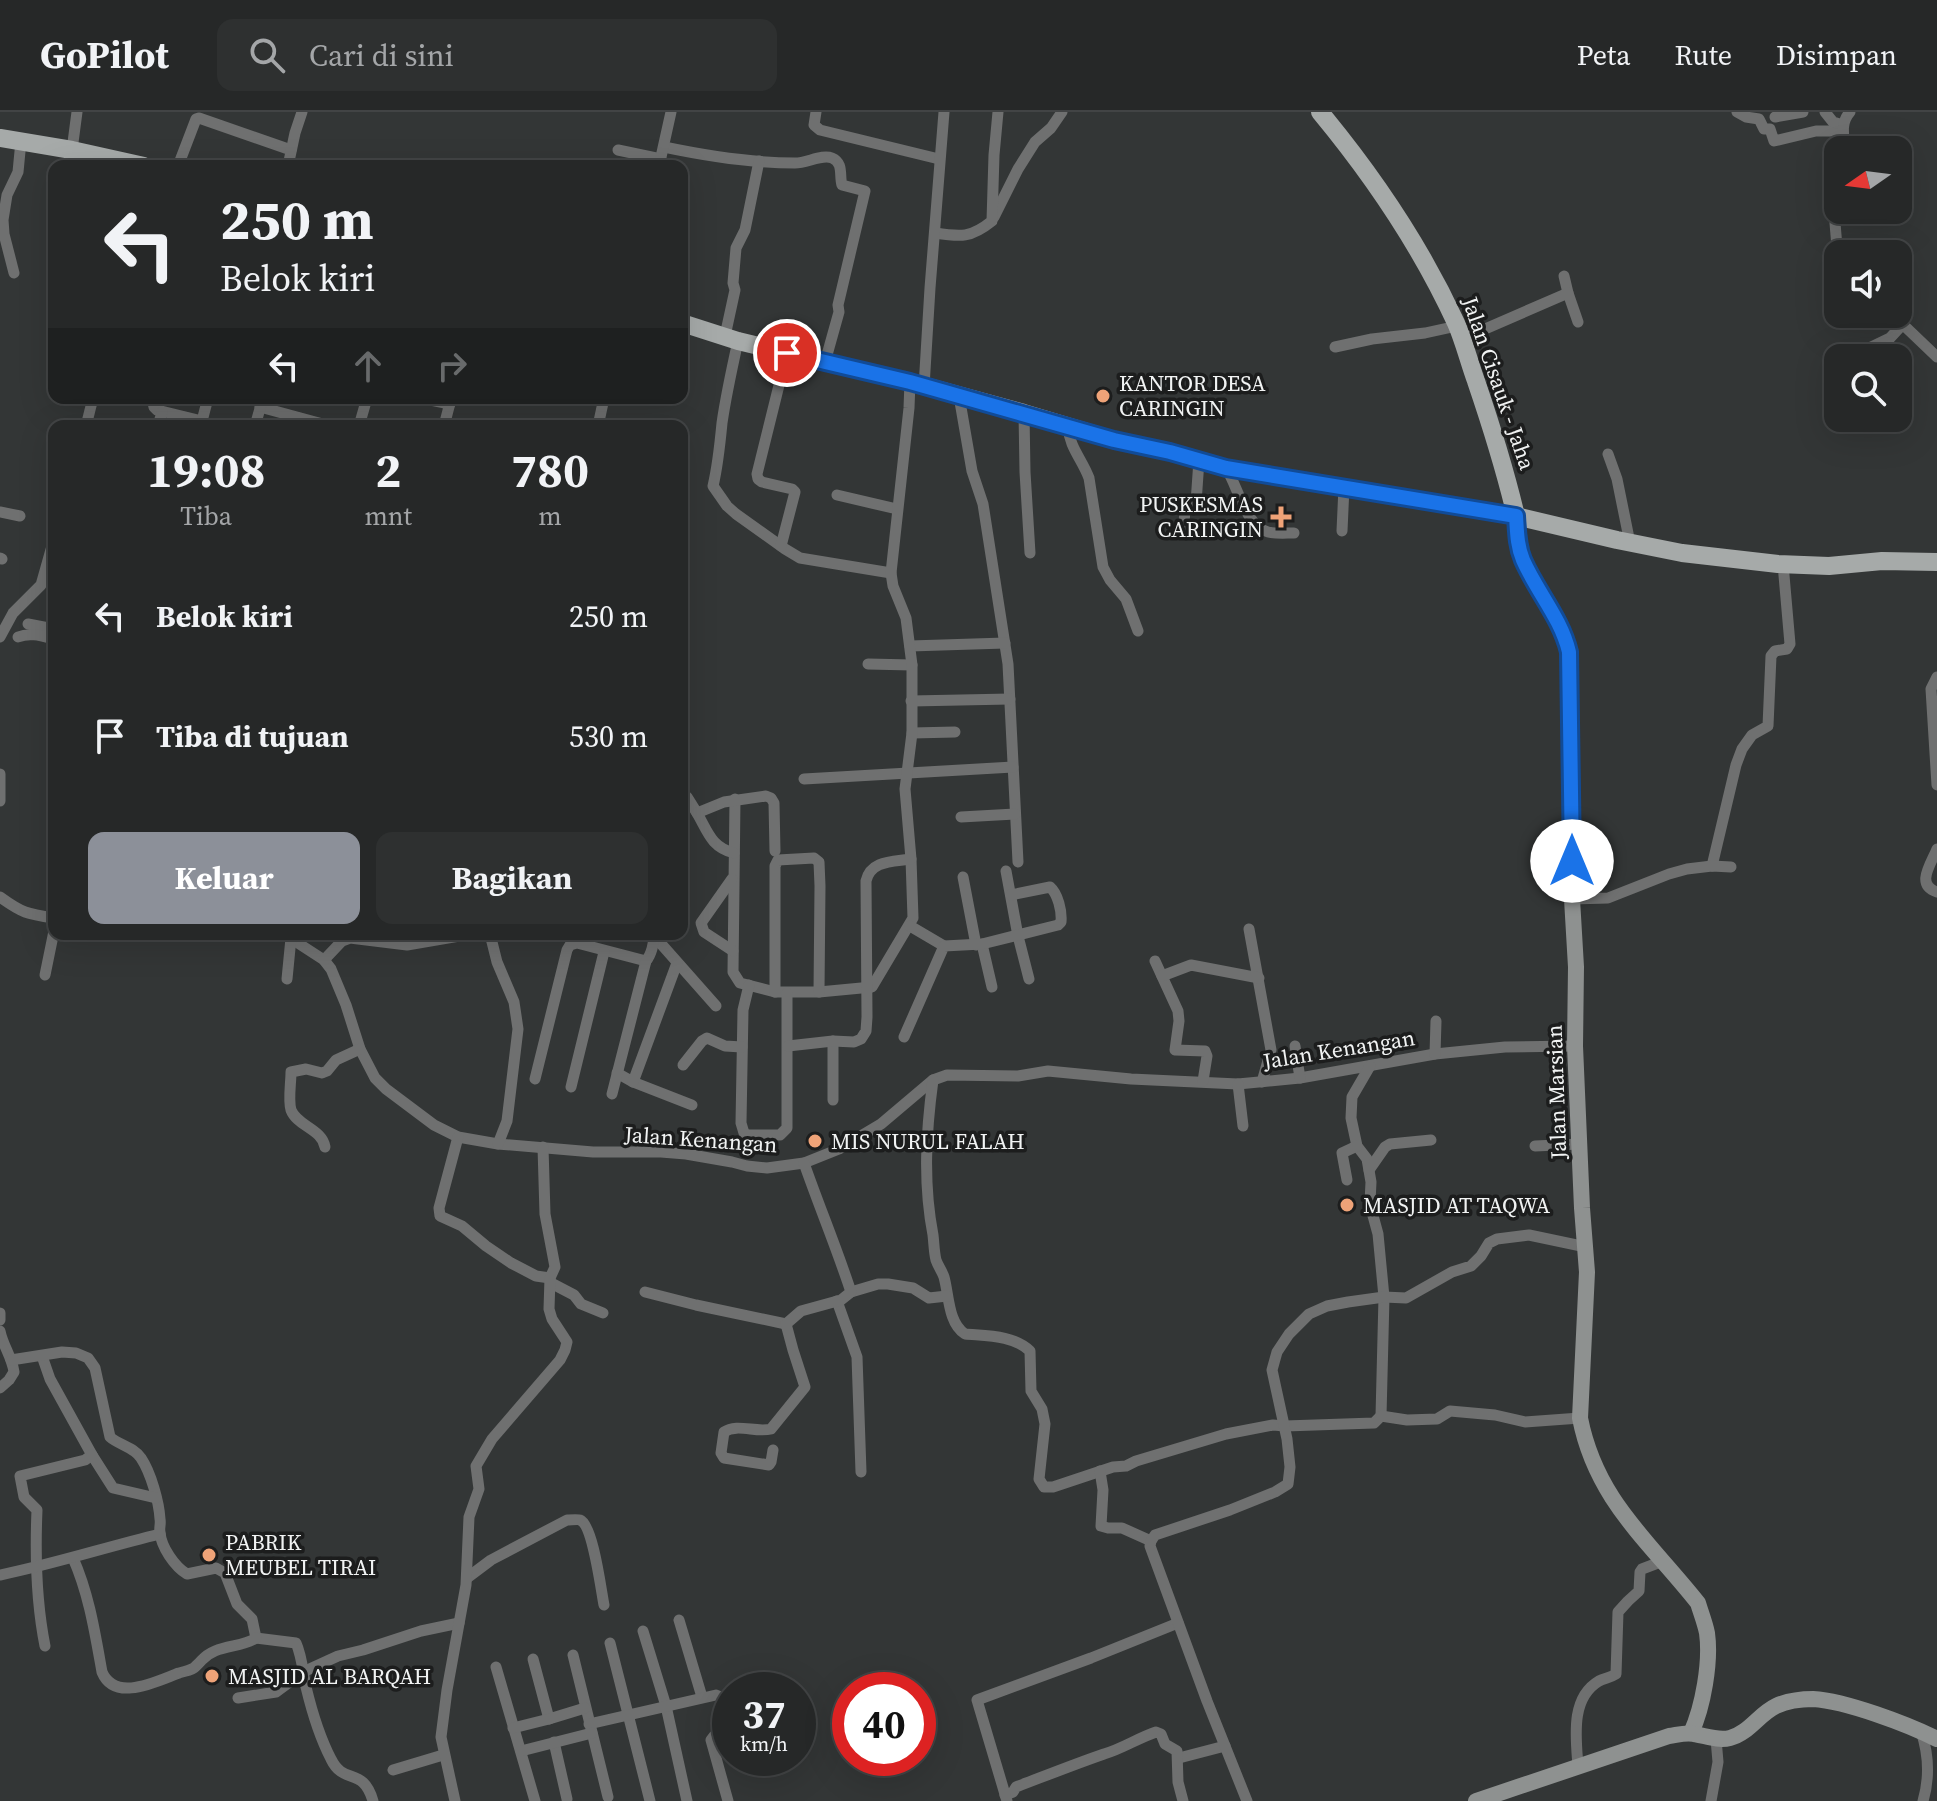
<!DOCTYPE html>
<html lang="id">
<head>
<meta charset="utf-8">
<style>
  :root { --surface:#262828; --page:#2e3030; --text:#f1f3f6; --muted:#a4a6a8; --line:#424445; --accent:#8c9099 }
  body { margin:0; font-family:"Source Serif 4",serif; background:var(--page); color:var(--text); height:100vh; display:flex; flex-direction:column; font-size:30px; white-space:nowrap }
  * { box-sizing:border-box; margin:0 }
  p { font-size:26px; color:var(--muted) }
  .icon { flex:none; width:44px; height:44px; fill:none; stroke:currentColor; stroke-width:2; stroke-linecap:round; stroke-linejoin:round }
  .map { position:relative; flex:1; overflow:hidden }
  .panel { position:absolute; left:48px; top:308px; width:640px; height:520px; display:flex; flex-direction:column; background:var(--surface); border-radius:16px; box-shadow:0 8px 32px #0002,0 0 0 2px var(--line) }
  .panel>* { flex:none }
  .guide { position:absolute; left:48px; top:48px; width:640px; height:244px; border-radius:16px; box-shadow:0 8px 32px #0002,0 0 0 2px var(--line); background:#262828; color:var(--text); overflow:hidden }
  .needle { width:52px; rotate:256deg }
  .buttons { position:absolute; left:1824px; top:24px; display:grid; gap:16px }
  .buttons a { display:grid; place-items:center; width:88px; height:88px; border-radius:16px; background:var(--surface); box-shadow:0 8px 32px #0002,0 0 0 2px var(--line); font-size:40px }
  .speed { position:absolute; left:712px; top:1560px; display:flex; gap:16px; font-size:40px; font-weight:700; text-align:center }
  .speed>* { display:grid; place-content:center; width:104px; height:104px; border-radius:50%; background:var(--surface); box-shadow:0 8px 32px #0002,0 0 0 2px var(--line); line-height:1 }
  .speed small { font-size:20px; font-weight:400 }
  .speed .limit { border:12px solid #d22; background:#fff; color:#111 }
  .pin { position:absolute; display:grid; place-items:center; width:68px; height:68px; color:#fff; margin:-34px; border:4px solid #fff; border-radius:50%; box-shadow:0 2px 8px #0007 }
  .me { position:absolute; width:88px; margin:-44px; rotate:0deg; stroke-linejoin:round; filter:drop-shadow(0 0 6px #0008) }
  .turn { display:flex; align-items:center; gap:28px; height:168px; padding:0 40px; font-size:36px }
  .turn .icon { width:104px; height:104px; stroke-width:2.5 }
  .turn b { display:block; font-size:56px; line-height:68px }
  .lanes { display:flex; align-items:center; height:76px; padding:0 40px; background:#0003; justify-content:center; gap:40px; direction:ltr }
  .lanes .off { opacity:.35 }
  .eta { display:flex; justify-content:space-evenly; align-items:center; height:136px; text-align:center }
  .eta b { font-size:48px; font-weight:700; line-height:56px }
  .primary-button { display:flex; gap:16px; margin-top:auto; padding:16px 40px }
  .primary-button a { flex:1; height:92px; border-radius:16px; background:var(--accent); color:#fff; font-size:32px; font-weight:700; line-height:92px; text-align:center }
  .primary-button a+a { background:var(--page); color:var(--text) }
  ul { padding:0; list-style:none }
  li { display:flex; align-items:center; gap:24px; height:120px; padding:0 40px }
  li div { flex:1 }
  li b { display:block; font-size:30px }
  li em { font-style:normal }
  header { display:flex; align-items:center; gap:48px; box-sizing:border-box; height:112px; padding:0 40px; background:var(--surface); border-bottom:2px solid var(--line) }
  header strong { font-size:38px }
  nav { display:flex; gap:44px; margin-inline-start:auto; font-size:28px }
  .search { width:560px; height:72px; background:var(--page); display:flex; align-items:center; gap:20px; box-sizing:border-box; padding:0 28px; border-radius:16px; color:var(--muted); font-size:30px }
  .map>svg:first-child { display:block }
</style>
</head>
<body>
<header>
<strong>GoPilot</strong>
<div class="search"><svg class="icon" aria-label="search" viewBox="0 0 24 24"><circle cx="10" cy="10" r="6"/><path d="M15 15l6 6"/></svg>Cari di sini</div>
<nav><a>Peta</a><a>Rute</a><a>Disimpan</a></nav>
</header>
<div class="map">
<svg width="1937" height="1689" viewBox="0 0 1937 1689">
  <rect width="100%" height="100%" fill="#333636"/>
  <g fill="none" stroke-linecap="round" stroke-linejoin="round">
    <!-- street -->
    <g stroke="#6f7070" stroke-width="11">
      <polyline points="816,0 814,13 820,18 939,47"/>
      <polyline points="1737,0 1746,5 1759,7 1764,17 1770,17 1774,29 1816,19 1843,19"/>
      <polyline points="1825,0 1833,10 1843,13"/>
      <polyline points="1775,5 1803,0"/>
      <path d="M664,35C707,44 751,51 795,51C807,51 822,42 832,46C844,51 839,64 842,73L865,79L838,193L839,200L825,250"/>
      <polyline points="72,38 77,0"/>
      <polyline points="618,38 661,47"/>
      <path d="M1845,38C1844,24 1840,11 1850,0"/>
      <polyline points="178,54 196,7 199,6 291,38"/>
      <polyline points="288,54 295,21 302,0"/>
      <polyline points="659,54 671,0"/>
      <polyline points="1838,90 1835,111 1838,147"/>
      <polyline points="994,105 1018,57 1035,30 1051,16 1062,0"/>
      <path d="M935,121C961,125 971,126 992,109L994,43L998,0"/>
      <polyline points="14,161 4,122 3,108 7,83 18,60 21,29"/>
      <polyline points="1564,164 1568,181"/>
      <polyline points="1892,202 1937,245"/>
      <polyline points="725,224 735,178 733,171 736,136 745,118 759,49"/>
      <polyline points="1462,227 1568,181 1578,210"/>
      <path d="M738,229C732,256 726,283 722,311C720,332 718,353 713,374L727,394L736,402L785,437L800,446L891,461"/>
      <polyline points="1335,235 1372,227 1425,221 1457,214"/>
      <polyline points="1860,246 1861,240 1890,226 1902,213"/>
      <polyline points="924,275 930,176 944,0"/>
      <polyline points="959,284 972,359 983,392 1008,552 1018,750"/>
      <polyline points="152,286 154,295 157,298 202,309 206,314"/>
      <polyline points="421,286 450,292"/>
      <polyline points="260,295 330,314"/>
      <polyline points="1024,301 1025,360 1030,441"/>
      <polyline points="202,309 208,286"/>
      <polyline points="86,314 93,286"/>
      <polyline points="158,314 162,300"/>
      <polyline points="255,314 263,286"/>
      <polyline points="359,314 367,286"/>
      <polyline points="444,314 451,287"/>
      <polyline points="598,314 604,286"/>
      <path d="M1068,314C1069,335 1082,347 1089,366L1103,455L1110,468L1126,487L1138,519"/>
      <polyline points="1608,342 1617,367 1630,431"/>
      <path d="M1226,356C1238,374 1245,414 1268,420C1276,422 1286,421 1294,421"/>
      <polyline points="837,383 897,397"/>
      <polyline points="0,400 20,404"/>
      <polyline points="1184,415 1185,393 1196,391 1199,348"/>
      <polyline points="1342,419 1344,375"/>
      <polyline points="781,434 795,380 792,377 762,370 758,367 757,362 787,241"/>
      <polyline points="0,446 2,447"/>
      <polyline points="28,512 54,517"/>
      <polyline points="0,525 13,501 41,473 54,427"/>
      <path d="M18,525C30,520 42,524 54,527"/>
      <polyline points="910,534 1005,531"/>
      <polyline points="868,552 912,553"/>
      <polyline points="1937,565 1931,577 1937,673"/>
      <polyline points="911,589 1010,587"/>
      <polyline points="912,621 955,620"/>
      <polyline points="0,662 0,689"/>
      <polyline points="804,667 1013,655"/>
      <polyline points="687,685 697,701"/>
      <polyline points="735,687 733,860 740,871 775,880 819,880 872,875 913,806 911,747"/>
      <polyline points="961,705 1015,702"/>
      <path d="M1937,737C1931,752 1915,773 1937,780"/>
      <path d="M734,741C711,735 708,720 697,701L724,690L766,684L771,686L774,691L775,739"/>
      <polyline points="1712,754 1736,653 1742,637 1752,623 1768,614 1771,544 1775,539 1787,537 1790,532 1783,452"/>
      <polyline points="1006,759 1018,824 1029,867"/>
      <polyline points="963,765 976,833"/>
      <polyline points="732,767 701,811 704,820 733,839"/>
      <path d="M0,785C22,801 27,802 54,806"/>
      <polyline points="1572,787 1608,786 1669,762 1687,757 1712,754 1731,755"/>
      <polyline points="910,814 944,834"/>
      <polyline points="1249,817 1271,938 1262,970"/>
      <polyline points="284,822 324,848 331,857 346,893 360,937 375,966 386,977 434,1013 458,1025 498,1032 593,1040 661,1040 686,1042 732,1050 747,1054 767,1056 804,1051 839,1037 881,1012 933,968 947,963 1018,964 1048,959 1131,967 1238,972 1300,966 1435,942 1505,935 1575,934"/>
      <polyline points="490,822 497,850 514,890 518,917 507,1009 498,1032"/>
      <polyline points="655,825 716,894"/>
      <polyline points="982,832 992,875"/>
      <polyline points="324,848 342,829 350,826 407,833 471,822"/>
      <polyline points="1155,849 1178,899 1179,909 1175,938 1205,939 1207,944 1203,969"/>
      <polyline points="45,863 54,819"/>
      <polyline points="1162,864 1191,853 1259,866"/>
      <polyline points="287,867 291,826"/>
      <polyline points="749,873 743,898 741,1011 744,1021 748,1023 780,1023 787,1016 787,881"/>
      <polyline points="775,880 775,754 778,748 814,746 819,750 820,774 819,880"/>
      <path d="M904,925L944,834L982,832L1058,813L1061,810C1062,799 1058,782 1050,775L1011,783"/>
      <polyline points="833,929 833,988"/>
      <path d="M788,934L833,929L854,930L861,927L866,919L867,905L866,769C871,748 893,750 911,747L905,677L912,621V553L906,506L893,474L891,461L909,296L910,270"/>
      <polyline points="1295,934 1300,966"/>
      <polyline points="1435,942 1436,909"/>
      <polyline points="683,953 702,929 707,926 725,934 742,935"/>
      <polyline points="1370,954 1352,985 1351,1006 1357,1034 1367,1047 1371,1070 1370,1090 1372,1100 1378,1122 1384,1185 1381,1304"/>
      <polyline points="617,961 633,970 692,993"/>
      <polyline points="535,967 567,838 570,833 577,831 646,849"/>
      <path d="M933,968C926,1020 923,1071 933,1123C934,1131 934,1140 936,1148C938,1154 942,1159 944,1165C949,1183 948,1211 965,1222C987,1224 1013,1223 1030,1239L1031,1279L1042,1297L1045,1312L1039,1367L1044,1375H1053L1113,1355L1126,1354L1136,1349L1226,1322L1273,1313L1285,1314L1374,1311L1381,1304L1407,1308L1437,1307L1450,1299L1495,1303L1525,1310L1580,1306"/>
      <polyline points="633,970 677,851"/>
      <polyline points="1238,972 1243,1014"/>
      <polyline points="571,975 604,840"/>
      <path d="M612,982L646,849C651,843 655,830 653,822"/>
      <polyline points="458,1025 439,1096 440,1104 462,1114 486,1134 511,1151 536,1164 550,1166"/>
      <polyline points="1535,1034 1579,1032"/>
      <path d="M325,1035C322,1017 297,1014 291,998C288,988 291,971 291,960L306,957L322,961L327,959L336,948L360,937"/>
      <polyline points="1369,1058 1385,1035 1390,1032 1431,1028"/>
      <polyline points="1347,1068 1342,1041 1357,1034"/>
      <polyline points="551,1171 574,1183 581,1192 603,1201"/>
      <polyline points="645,1180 696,1193 786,1212"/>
      <polyline points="851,1180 878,1172 888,1172 913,1176 929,1186 947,1184"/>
      <polyline points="837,1189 857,1245 861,1360"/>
      <polyline points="0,1201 0,1208"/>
      <path d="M0,1219C3,1234 12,1245 14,1260L9,1268L0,1276"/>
      <path d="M42,1244L50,1267L92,1343L85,1348L20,1364L24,1385L37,1398C35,1445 36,1489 45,1534"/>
      <path d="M11,1248L62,1240L76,1241L88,1246L95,1256L110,1325C119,1333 134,1335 141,1346C151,1361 159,1390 160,1407C161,1412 159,1416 160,1420C161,1435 175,1455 187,1462L216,1456L225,1461L237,1492L252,1507L256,1526L296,1531C302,1544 303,1561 306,1575C312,1600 319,1624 331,1647C344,1674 363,1654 373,1689"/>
      <path d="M773,1338L771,1350L769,1353L724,1346L721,1341L724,1320C737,1311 756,1321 771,1317L805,1275L793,1238L786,1212L801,1199L841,1188L851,1180C837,1137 819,1094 804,1051"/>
      <polyline points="92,1343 113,1376 156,1386"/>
      <polyline points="1100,1359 1103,1378 1101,1414 1108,1416 1122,1416 1151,1429"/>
      <path d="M73,1446C89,1482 95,1521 102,1560C115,1591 157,1569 179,1561C184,1559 192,1559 196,1554C204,1547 203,1544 215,1539C229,1533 244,1534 256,1526"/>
      <path d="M0,1463C54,1452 106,1435 160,1422"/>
      <path d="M467,1466L491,1448L567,1408C568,1408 578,1407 580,1408C593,1413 601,1478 604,1493"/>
      <polyline points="679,1508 702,1585"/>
      <polyline points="643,1519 666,1594 687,1689"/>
      <polyline points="610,1531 650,1689"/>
      <polyline points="573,1543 608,1685"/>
      <polyline points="533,1547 549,1607"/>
      <polyline points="496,1555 535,1689"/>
      <polyline points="238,1586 276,1580 303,1560 338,1544 363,1538 421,1519 459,1511"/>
      <path d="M589,1612L716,1583C727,1586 727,1597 730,1607"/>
      <polyline points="513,1616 549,1607 585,1596"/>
      <path d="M1921,1619C1929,1643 1930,1665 1923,1689"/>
      <polyline points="554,1630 567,1687"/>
      <polyline points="521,1639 592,1621"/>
      <polyline points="1179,1646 1225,1634"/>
      <path d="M1578,1654C1576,1626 1570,1586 1599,1569C1605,1566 1610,1566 1616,1562L1618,1500L1628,1489L1639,1479L1640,1460L1642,1457L1663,1449"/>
      <polyline points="393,1658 443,1643"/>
      <path d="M1005,1683L1013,1680L1016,1675C1045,1664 1075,1652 1104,1642C1122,1637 1138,1626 1156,1620L1161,1622L1165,1632L1177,1639L1178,1670L1183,1689"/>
      <polyline points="455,1689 441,1625 447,1578 466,1473 469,1405 479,1377 476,1354 492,1327 560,1248 565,1238 567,1230 552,1207 549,1197 550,1166 555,1155 545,1102 543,1035"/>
      <polyline points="728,1689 711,1628 714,1624 730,1617"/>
      <polyline points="1007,1689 977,1588 1091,1546 1178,1511"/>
      <polyline points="1247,1689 1207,1589 1150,1434 1151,1429 1155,1423 1230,1398 1275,1380 1288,1372 1290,1355 1287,1327 1272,1258 1277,1240 1289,1222 1309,1202 1327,1194 1348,1190 1384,1185 1406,1186 1452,1160 1471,1154 1481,1144 1489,1131 1497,1127 1529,1123 1586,1135"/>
      <polyline points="1711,1689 1718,1650 1716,1627"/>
    </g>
    <!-- secondary -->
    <g stroke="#8e9190" stroke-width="16">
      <path d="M1516,404L1519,435L1523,449L1562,519L1567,531L1570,550L1572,787L1576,855L1575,934L1582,1096L1587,1160L1580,1306C1596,1388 1649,1429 1698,1491C1701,1501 1705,1511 1707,1521C1711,1550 1703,1595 1691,1621"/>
      <path d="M1476,1689L1669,1624C1677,1623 1686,1620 1694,1622C1706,1624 1718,1629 1730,1626C1749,1621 1759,1602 1776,1594C1787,1589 1800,1587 1813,1587C1846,1589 1907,1612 1937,1627"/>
    </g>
    <!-- primary -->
    <g stroke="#a6aaa9" stroke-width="18">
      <path d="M1320,0C1373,64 1421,135 1456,211C1464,229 1469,250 1476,269C1491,313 1505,358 1516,404"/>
      <polyline points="0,26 72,38 144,54"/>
      <polyline points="682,211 738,229 910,270 1024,301 1114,328 1170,340 1226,356 1516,404 1617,428 1682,441 1778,452 1829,454 1882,449 1937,450"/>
    </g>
  </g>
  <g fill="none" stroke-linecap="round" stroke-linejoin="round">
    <!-- route casing -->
    <g stroke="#114b97" stroke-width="20">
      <path id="route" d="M787,241L910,270L1114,328L1170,340L1226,356L1516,404C1517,419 1517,434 1523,448C1537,480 1561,506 1569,540L1572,749"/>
    </g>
    <!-- route -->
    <use href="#route" stroke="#1a73e8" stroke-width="14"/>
  </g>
  <!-- markers -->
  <g fill="#efa378" stroke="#1c1d1d" stroke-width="3">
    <circle cx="1103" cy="284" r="8"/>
    <path d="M1277 393h8v8h8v8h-8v8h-8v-8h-8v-8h8z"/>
    <circle cx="815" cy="1029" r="8"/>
    <circle cx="1347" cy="1093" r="8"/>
    <circle cx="209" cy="1443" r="8"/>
    <circle cx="212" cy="1564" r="8"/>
  </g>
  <g text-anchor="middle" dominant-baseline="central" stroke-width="7" stroke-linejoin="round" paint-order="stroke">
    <!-- poi labels -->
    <g font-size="22" fill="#f1f3f3" stroke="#1c1d1d" text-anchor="start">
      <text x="1119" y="271">KANTOR DESA<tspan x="1119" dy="25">CARINGIN</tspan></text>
      <text x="1263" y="392" text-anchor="end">PUSKESMAS<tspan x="1263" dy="25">CARINGIN</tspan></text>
      <text x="831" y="1029">MIS NURUL FALAH</text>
      <text x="1363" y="1093">MASJID AT TAQWA</text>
      <text x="225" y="1430">PABRIK<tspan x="225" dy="25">MEUBEL TIRAI</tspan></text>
      <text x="228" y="1564">MASJID AL BARQAH</text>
    </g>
    <!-- street labels -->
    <g font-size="22" fill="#f1f3f3" stroke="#1c1d1d">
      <text transform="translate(1499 271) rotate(71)">Jalan Cisauk - Jaha</text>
      <text transform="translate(1339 937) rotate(-9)">Jalan Kenangan</text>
      <text transform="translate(1556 980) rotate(-92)">Jalan Marsian</text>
      <text transform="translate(701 1027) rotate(4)">Jalan Kenangan</text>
    </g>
  </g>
</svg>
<div class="buttons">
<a><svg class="needle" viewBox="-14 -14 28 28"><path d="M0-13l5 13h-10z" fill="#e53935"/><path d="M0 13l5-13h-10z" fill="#a4a6a8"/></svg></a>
<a><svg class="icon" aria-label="sound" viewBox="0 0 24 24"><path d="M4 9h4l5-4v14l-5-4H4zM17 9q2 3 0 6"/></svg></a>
<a><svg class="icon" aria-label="search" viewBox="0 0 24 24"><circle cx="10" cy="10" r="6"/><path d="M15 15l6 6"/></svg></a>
</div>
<div class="speed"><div>37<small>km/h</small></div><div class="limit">40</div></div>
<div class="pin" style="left:787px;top:241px;background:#d93025"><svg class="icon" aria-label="arrive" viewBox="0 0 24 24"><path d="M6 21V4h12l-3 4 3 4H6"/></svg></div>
<svg class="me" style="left:1572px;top:749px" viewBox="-20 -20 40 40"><circle r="19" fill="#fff"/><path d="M0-13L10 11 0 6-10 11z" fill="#1a73e8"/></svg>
<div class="guide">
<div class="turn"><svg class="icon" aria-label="left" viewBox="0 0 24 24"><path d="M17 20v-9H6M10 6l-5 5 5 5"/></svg><div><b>250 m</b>Belok kiri</div></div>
<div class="lanes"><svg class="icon" aria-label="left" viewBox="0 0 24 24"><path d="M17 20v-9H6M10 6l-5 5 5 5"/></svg><svg class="icon off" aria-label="ahead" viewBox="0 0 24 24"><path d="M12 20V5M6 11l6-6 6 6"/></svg><svg class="icon off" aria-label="right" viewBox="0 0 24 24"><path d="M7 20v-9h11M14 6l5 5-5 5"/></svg></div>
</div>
<section class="panel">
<div class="eta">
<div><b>19:08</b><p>Tiba</p></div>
<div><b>2</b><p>mnt</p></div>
<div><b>780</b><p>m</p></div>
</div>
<ul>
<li><svg class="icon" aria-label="left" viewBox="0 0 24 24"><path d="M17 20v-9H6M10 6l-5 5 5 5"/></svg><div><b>Belok kiri</b></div><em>250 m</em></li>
<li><svg class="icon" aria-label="arrive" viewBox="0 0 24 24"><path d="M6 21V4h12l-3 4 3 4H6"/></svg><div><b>Tiba di tujuan</b></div><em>530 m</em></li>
</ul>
<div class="primary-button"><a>Keluar</a><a>Bagikan</a></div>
</section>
</div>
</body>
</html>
